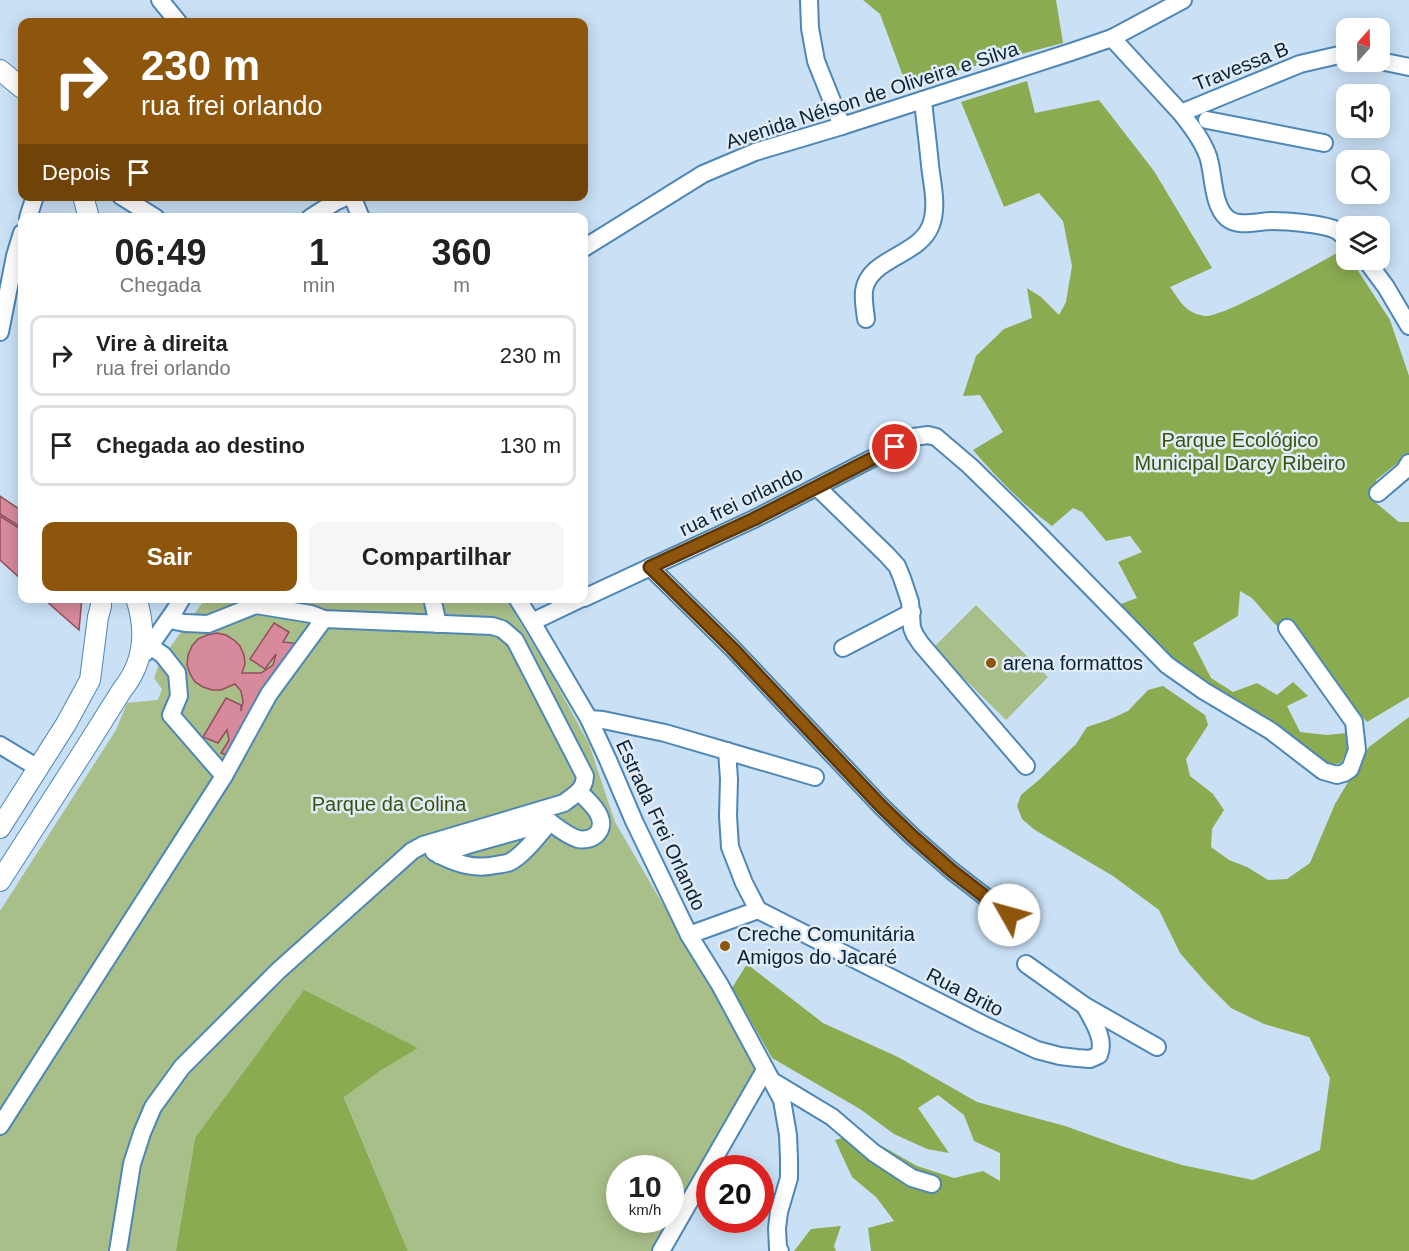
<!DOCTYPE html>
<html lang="pt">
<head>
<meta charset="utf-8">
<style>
  :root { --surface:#fff; --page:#f6f6f6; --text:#222; --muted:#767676; --line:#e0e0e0; --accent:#8d560c }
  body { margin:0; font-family:Helvetica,sans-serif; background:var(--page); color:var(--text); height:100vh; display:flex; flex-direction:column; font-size:22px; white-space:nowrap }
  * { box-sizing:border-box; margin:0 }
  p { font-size:20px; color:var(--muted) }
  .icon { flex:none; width:33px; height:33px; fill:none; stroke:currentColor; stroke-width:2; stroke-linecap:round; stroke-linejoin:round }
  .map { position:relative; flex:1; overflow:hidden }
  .details { position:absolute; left:18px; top:213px; width:570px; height:390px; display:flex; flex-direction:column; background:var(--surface); border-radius:12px; box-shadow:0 3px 15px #0003 }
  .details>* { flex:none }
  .top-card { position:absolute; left:18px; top:18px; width:570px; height:183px; border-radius:12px; box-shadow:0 3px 15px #0003; background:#8d560c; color:#fff; overflow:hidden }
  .needle { width:39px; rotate:20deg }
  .controls { position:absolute; left:1336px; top:18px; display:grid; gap:12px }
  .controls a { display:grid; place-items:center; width:54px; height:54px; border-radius:12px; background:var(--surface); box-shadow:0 3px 15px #0003; font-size:30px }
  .speed { position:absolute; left:606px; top:1155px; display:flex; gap:12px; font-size:30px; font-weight:700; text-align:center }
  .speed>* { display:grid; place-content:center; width:78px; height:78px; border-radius:50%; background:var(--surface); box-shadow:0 3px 15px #0003; line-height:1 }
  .speed small { font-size:15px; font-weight:400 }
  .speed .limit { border:9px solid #d22; background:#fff; color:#111 }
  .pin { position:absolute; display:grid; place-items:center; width:51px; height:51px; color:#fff; margin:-26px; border:3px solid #fff; border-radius:50%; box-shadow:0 2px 6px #0007 }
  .me { position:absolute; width:66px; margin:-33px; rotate:308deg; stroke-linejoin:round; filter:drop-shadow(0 0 4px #0008) }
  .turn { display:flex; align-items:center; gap:21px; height:126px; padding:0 24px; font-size:27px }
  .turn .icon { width:78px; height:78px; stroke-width:2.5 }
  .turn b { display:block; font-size:42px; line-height:51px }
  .then { display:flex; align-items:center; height:57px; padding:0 24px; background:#0003; gap:12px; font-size:22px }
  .eta { display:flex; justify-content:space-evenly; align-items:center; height:102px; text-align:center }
  .eta b { font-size:36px; font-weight:800; line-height:42px }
  .primary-button { display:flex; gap:12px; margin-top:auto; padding:12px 24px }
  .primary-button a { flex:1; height:69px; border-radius:12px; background:var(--accent); color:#fff; font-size:24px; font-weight:800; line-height:69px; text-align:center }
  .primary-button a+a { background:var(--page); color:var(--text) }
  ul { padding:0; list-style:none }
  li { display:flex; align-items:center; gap:18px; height:81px; margin:0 12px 9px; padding:0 12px; border:3px solid var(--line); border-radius:12px }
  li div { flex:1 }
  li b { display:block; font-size:22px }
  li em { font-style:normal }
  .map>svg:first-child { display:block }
</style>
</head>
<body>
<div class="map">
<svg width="1409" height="1251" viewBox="0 0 1409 1251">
  <rect width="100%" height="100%" fill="#c9e0f5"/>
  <!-- green -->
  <g fill="#a9bf89" fill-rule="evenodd">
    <path d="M205,599H506L550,672L589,744L615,822L762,1075L669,1251H408L344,1096L380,1071L417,1048L195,1138L176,1251H0V911L116,730L127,703L158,700L162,689L154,678L160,661ZM620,1168H670V1220H620Z"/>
    <polygon points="976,605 1048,677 1006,720 933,648"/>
  </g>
  <!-- forest -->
  <g fill="#8bab50">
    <polygon points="863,0 1056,0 1063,43 906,84 880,14"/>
    <path d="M1027,81L1035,113L1099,100L1154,171L1212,268L1170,287C1181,302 1185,313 1205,316C1223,318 1322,261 1344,249L1347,254V260H1351L1390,320L1409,376V454L1376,480L1375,502L1399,522H1409V697L1367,722L1320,669L1272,621L1252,598L1240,591L1238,616L1193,643L1211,678L1233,692L1257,683L1277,695L1293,682L1308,696L1287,706L1300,732L1327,735L1346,733L1349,746L1341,763L1324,767L1181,671L1115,606L1137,598L1118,562L1142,552L1130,536L1106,541L1082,512L1073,508L1052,526C1022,504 997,478 973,450L1003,432L980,395L963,396L976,356L1004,329L1032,318L1027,288L1041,297L1059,315L1066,302L1072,266L1063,221L1039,193L1004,207L961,102Z"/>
    <polygon points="1163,686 1205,715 1208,725 1186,759 1190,776 1213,794 1224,810 1212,829 1211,847 1229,860 1247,867 1268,880 1287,879 1310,863 1335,804 1369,747 1409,717 1409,1251 871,1251 868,1228 894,1221 876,1197 852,1177 835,1140 859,1133 917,1166 954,1178 983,1171 1000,1181 1000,1153 974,1141 964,1115 938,1095 918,1108 949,1153 927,1149 894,1134 860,1109 772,1058 732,988 747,964 823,1023 898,1057 977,1102 1065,1126 1124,1147 1182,1165 1253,1180 1320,1150 1330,1078 1309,1037 1264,1024 1231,1008 1207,984 1180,953 1159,910 1113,876 1035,830 1022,819 1017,806 1021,795 1040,779 1076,744 1087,727 1108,720 1128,711 1148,690"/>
    <polygon points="304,990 418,1048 380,1071 344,1097 408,1251 176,1251 195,1138"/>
    <polygon points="841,1226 834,1246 836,1251 794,1251 811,1229"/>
  </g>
  <!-- building -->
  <g fill="#d68a9b" stroke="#934e5e" stroke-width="1.5">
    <polygon points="0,496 22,511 22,528 0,514"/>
    <polygon points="0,516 22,530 22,580 0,560"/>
    <polygon points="43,598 82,598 79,630 54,608"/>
    <polygon points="274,623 289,632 283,642 300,644 231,756 221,753 229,740 227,730 218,743 203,737 226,698 241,705 241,711 243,702 241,691 235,684 221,690 212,690 203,687 195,682 190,674 187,665 188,655 192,646 198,639 207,635 217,633 226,635 234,640 240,646 244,655 245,664 242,673 261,673 273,665 276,654 265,669 250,659"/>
  </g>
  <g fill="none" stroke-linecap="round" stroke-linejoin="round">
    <!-- minor casing -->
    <g stroke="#4e87b6" stroke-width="20">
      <g id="minor">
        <polyline points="160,0 178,22"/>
        <polyline points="809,0 810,28 816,61 842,126"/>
        <polyline points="1112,38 1181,113 1300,64 1339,55 1347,56"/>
        <polyline points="1380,61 1409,67"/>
        <path d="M1181,113C1192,127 1202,140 1208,156C1214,174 1212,205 1227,218C1239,228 1258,221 1272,221C1287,221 1324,224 1336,230C1340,232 1344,237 1347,239"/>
        <polyline points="1207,120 1324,143"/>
        <polyline points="121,196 156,218"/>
        <polyline points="352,196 361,218"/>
        <polyline points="28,218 35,196"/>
        <polyline points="310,218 335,202 348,196"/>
        <polyline points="584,248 703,174 755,152 842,126 1071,52 1112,38 1183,0"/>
        <polyline points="1366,260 1386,287 1409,326"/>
        <path d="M866,319C865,310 863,300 864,291C868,258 920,256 931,225C938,206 932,184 930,165C928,143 925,122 923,100"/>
        <polyline points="0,332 15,256 22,233"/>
        <polyline points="817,487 887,555 897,566 902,578 910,602 912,628 915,635 921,644 1026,766"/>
        <polyline points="1378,493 1405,470 1409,463"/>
        <polyline points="650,567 732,648 880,805 912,836 952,871 1009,915"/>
        <polyline points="432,598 438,624"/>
        <polyline points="517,598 532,622 589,719 608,760 634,821 689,935 720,985 782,1100 788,1135 789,1159 789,1178 779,1212 777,1228 778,1249 780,1251"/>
        <polyline points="584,598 754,519 914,437 928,435 936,437 970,466 1019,514 1167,665 1204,691 1271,731 1323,771 1337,775 1344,773 1350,769 1357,750 1354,722 1287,628"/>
        <polyline points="532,622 582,598"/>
        <polyline points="843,648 912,612"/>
        <polyline points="145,653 175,610 182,598"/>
        <polyline points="589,719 603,720 665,733 815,777"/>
        <polyline points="0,745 38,768"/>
        <path d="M727,751L729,779L728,816L730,847L744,883L758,910L982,1024L1037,1050L1060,1056L1077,1058L1090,1059L1099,1055C1106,1039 1092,1020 1085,1006"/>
        <polyline points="224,776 269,694 324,619"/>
        <path d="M434,852C454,863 473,870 496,865C501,864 506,864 510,862C525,854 539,834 550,822"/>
        <path d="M439,855L471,844L550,822C558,828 568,836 578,839C584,840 591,839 596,835C611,820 589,801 579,792"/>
        <polyline points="689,935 758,910"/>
        <polyline points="1026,964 1085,1006 1157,1047"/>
        <polyline points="774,1082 832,1117 874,1153 912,1178 932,1184"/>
        <polyline points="0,1126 224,776 171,715 179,696 177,673 163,655 150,646"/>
        <path d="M118,1251L132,1164L142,1133L153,1107L182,1067L278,971L412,851L423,845L564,803C575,794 584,791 585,776L515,640L502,629L492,626L324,619L311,614L256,605L208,624L185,623L169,620"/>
        <polyline points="661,1251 765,1070"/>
      </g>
    </g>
    <!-- major casing -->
    <g stroke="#4e87b6" stroke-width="22">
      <g id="major">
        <polyline points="0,70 22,88"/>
        <polyline points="83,196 89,218"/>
        <polyline points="0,828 66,724 90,680 98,617 101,606 101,598"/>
        <path d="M0,881L83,752L122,690C144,663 147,631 136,598"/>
      </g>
    </g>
    <!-- minor -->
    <use href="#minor" stroke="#fff" stroke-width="16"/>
    <!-- major -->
    <use href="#major" stroke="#fff" stroke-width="20"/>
  </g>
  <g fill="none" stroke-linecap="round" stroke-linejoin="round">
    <!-- route casing -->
    <g stroke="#5c3808" stroke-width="15">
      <polyline id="route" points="895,447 754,519 650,567 732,648 880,805 912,836 952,871 1009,915"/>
    </g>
    <!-- route -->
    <use href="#route" stroke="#8d560c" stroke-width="10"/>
  </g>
  <!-- markers -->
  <g fill="#8d560c" stroke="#e0ebf6" stroke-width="2">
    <circle cx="991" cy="663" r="6"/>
    <circle cx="725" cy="946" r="6"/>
  </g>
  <g text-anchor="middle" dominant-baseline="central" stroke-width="5" stroke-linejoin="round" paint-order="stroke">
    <!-- street labels -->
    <g font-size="20" fill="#0b2236" stroke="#e0ebf6">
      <text transform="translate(1241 66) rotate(-22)">Travessa B</text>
      <text transform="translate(872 95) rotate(-18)">Avenida Nélson de Oliveira e Silva</text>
      <text transform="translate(741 501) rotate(-26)">rua frei orlando</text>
      <text transform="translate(661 825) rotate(65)">Estrada Frei Orlando</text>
      <text transform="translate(965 992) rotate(27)">Rua Brito</text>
    </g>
    <!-- park labels -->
    <g font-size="20" fill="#3b500c" stroke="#e0ebf6">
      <text x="1240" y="440">Parque Ecológico<tspan x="1240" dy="23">Municipal Darcy Ribeiro</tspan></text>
      <text x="389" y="804">Parque da Colina</text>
    </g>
    <!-- poi labels -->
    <g font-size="20" fill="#0b2236" stroke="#e0ebf6" text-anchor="start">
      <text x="1003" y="663">arena formattos</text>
      <text x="737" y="934">Creche Comunitária<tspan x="737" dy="23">Amigos do Jacaré</tspan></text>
    </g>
  </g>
</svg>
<div class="controls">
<a><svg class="needle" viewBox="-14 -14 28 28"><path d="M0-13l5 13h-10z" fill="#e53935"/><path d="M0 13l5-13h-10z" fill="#767676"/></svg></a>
<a><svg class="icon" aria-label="sound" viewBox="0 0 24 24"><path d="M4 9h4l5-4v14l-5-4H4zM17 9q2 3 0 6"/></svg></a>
<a><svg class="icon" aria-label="search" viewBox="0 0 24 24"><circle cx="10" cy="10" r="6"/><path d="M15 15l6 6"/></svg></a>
<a><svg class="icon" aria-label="layers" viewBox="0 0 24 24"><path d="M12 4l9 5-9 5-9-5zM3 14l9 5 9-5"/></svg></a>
</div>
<div class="speed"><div>10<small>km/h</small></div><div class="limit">20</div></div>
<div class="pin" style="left:895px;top:447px;background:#d93025"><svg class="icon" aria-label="arrive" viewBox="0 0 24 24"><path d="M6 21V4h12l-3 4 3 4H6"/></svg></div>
<svg class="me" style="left:1009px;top:915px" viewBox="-20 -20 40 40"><circle r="19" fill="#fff"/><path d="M0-13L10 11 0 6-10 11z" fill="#8d560c"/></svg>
<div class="top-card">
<div class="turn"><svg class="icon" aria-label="right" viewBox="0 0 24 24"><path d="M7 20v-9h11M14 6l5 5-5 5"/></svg><div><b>230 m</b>rua frei orlando</div></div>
<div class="then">Depois<svg class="icon" aria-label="arrive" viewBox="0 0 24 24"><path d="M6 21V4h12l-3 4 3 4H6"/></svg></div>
</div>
<section class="details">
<div class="eta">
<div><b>06:49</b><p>Chegada</p></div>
<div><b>1</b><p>min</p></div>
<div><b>360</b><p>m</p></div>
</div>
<ul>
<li><svg class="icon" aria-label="right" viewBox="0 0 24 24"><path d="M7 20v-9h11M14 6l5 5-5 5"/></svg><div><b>Vire à direita</b><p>rua frei orlando</p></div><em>230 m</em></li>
<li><svg class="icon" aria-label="arrive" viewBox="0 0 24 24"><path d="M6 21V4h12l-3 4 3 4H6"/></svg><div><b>Chegada ao destino</b></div><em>130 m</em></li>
</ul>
<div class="primary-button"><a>Sair</a><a>Compartilhar</a></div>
</section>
</div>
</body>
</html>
